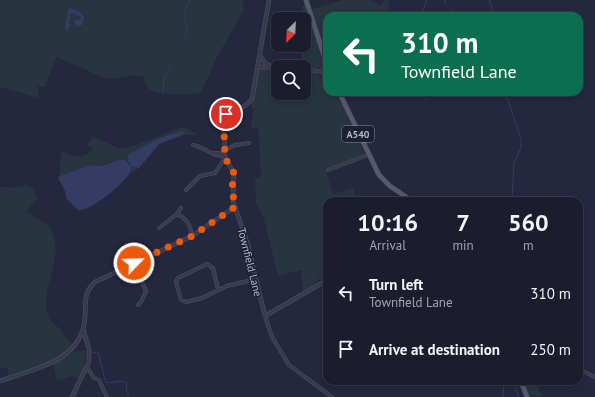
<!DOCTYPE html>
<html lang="en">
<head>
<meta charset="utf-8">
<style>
  :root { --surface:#1b1d2e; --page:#282a3a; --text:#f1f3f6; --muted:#a0a2aa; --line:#393b4a }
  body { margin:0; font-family:"PT Sans",sans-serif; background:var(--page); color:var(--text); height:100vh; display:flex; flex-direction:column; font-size:15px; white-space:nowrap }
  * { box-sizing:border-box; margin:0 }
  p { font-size:13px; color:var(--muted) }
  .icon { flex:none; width:22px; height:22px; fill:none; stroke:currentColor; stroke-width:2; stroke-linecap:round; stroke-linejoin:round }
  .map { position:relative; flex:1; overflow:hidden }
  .panel { position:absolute; left:323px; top:197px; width:260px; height:188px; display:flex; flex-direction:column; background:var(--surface); border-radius:12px; box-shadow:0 2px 6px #0003,0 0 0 1px var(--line) }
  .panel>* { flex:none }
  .guide { position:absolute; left:323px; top:12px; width:260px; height:84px; border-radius:12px; box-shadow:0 2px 6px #0003,0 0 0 1px var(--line); background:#0b6e4f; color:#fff; overflow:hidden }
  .needle { width:26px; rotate:204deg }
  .controls { position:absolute; left:271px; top:12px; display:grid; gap:8px }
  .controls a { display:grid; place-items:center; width:40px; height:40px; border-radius:8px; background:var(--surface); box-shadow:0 2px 6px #0003,0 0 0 1px var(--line); font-size:20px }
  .pin { position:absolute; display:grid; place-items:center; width:34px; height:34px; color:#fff; margin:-17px; border:2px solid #fff; border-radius:50%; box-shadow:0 1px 4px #0007 }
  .me { position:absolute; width:44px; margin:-22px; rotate:66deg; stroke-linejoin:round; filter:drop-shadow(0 0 3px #0008) }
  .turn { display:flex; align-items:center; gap:14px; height:84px; padding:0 12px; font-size:18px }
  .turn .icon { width:52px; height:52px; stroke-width:2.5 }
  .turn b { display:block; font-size:28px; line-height:34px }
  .eta { display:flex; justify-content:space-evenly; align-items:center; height:68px; text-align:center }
  .eta b { font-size:24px; font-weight:700; line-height:28px }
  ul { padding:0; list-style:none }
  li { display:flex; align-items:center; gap:12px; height:56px; padding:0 12px }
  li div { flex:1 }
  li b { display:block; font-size:15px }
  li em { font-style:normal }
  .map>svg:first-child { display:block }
</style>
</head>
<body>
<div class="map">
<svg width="595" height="397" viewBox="0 0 595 397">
  <rect width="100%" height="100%" fill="#24273e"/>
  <!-- green -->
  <g fill="#26353f">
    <path d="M0,0H243L244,10L216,59L201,93C189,94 161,97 151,90C146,87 145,82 144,77L132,75L115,79L105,78L56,57L45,87L38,86L39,98L0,87Z"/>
    <polygon points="304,0 326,69 301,67 304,36"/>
    <polygon points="342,0 371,0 380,6 385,0 388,0 390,5 385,16 327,16 327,59 312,9"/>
    <path d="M261,68L278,70V93H304V72C320,75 327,74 327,92H333L342,105L365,155L325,169L333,194L353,188L357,201H327V277L322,278L303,292L301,270L278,276L264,219L256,203L255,179L261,177L258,127L251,128L253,110L251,105L258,72Z"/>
    <path d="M182,127H185L198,135H183L185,132L157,139L129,154L127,159L132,167L139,168L131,174L132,168L125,160L113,161L101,166L91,165L59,176L61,151C74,156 80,159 92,151L93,148L87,146L92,136L118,148H127Z"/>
    <path d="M26,185L32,188L38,198L26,211C35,218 45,220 51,230C67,258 36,289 50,320C52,324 58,326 61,330C65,337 66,340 73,344C58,363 31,371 9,375L7,368H0V187C10,186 16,189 26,185Z"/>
    <polygon points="86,350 84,369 78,378 72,376 57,381 53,363 74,352"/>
    <polygon points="524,381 526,381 528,386 533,386 538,381 544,381 538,390 544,397 529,395"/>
  </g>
  <!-- water -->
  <g fill="#363b63">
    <polygon points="70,8 80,12 84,17 82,25 76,27 74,20 80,20 81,17 71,13 69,23 71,24 68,30 65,29 68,9"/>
    <polygon points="182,131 185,132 183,135 159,144 139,168 132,167 127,159 129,154 157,139"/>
    <path d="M118,160H125L132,168C130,180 89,213 78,210L66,198L65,191L58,178L59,176L91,165L102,166Z"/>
  </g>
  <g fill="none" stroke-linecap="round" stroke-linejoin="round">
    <!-- stream -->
    <g stroke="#363b63" stroke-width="1">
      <polyline points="445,0 446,5"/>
      <polyline points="489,0 494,14"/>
      <polyline points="304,6 304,41"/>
      <polyline points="449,7 456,16"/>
      <polyline points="422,13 427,0"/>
      <path d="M184,39C190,31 185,24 184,15C184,10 188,5 190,0"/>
      <polyline points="301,65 304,45"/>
      <polyline points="169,70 171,65"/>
      <polyline points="502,92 508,100 521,140 521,148 514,163 512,201"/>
      <polyline points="163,93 164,78 167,72"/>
      <polyline points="424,100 432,92"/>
      <polyline points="92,353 98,352 106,383 124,381 126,382 127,391"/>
      <polyline points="513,381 519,397"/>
      <polyline points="128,394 128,397"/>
      <polyline points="503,397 504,381"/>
    </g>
    <!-- minor casing -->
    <g stroke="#505366" stroke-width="4">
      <g id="minor">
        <path d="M193,145C204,147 214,157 225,156"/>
        <polyline points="225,150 235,145 249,143"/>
        <polyline points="215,153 225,153"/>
        <polyline points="328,170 368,155"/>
        <polyline points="186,190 200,176 215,173 225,158"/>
        <path d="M181,208L177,214C188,220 190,224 192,236"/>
        <polyline points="159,228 177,214"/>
        <polyline points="134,263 146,291 142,300 138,305"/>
        <polyline points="218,289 213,268 207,264 178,278 176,282 181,300 186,302 202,298 227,286 256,279"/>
        <polyline points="265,316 272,337 289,365 332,397"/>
        <polyline points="87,367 94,378 99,380 107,397"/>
        <polyline points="579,369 595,377"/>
      </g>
    </g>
    <!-- tertiary casing -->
    <g stroke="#505366" stroke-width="4.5">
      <g id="tertiary">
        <polyline points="269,0 252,99 245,106 229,111 226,115 224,124 225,158 234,173 233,201 248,245 265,316 327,280"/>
        <polyline points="260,55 265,63 269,65"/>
        <polyline points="258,67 279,67"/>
        <polyline points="304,70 327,72"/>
        <path d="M0,381C33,369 82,362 85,318C86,303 83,293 95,282L192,236L235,207"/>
        <polyline points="72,397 89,362 89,349 83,329"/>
      </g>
    </g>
    <!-- primary casing -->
    <g stroke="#3e4154" stroke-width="5.5">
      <g id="primary">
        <polyline points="306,0 327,65"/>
        <polyline points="339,92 379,175 390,186 412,201"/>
        <polyline points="521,381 527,397"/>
      </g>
    </g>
    <!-- minor -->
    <use href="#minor" stroke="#383b4e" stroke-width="3"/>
    <!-- tertiary -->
    <use href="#tertiary" stroke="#383b4e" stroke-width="3.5"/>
    <!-- primary -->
    <use href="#primary" stroke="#56596e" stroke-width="4.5"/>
  </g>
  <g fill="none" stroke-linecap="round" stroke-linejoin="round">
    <!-- route -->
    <polyline stroke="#ea580c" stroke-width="7" stroke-dasharray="0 12.6" points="134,263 192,236 235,207 232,188 234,173 225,158 224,132 226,114"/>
  </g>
  <g text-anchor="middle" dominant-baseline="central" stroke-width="3" stroke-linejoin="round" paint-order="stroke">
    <!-- shield labels -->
    <rect fill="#1d2033" stroke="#87899c" stroke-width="1" x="342" y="126" width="32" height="16" rx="3"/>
    <g font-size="10" font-weight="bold" fill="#b4b6c9">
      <text x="358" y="134">A540</text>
    </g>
    <!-- street labels -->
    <g font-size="11" fill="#b4b6c9" stroke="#1d2033">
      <text transform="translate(250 262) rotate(76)">Townfield Lane</text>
    </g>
  </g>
</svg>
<div class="controls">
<a><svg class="needle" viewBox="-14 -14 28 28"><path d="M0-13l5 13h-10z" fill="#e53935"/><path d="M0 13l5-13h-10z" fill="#a0a2aa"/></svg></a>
<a><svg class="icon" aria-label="search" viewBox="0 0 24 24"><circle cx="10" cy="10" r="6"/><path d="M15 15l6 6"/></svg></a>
</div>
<div class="pin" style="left:226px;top:114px;background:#d93025"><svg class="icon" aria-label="arrive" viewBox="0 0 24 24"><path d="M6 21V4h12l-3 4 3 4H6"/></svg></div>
<svg class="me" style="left:134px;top:263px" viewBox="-20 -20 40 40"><circle r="17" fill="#ea580c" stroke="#fff" stroke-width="3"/><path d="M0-11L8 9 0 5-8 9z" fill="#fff"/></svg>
<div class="guide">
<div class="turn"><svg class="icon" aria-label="left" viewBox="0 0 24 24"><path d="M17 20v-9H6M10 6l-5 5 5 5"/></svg><div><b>310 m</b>Townfield Lane</div></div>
</div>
<section class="panel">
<div class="eta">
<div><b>10:16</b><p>Arrival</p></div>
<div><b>7</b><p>min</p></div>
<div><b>560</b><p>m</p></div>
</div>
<ul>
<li><svg class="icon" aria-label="left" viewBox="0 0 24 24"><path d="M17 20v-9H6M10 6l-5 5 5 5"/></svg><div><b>Turn left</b><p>Townfield Lane</p></div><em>310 m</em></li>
<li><svg class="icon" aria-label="arrive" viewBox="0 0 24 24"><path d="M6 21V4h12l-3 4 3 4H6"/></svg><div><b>Arrive at destination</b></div><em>250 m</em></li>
</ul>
</section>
</div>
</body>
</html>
